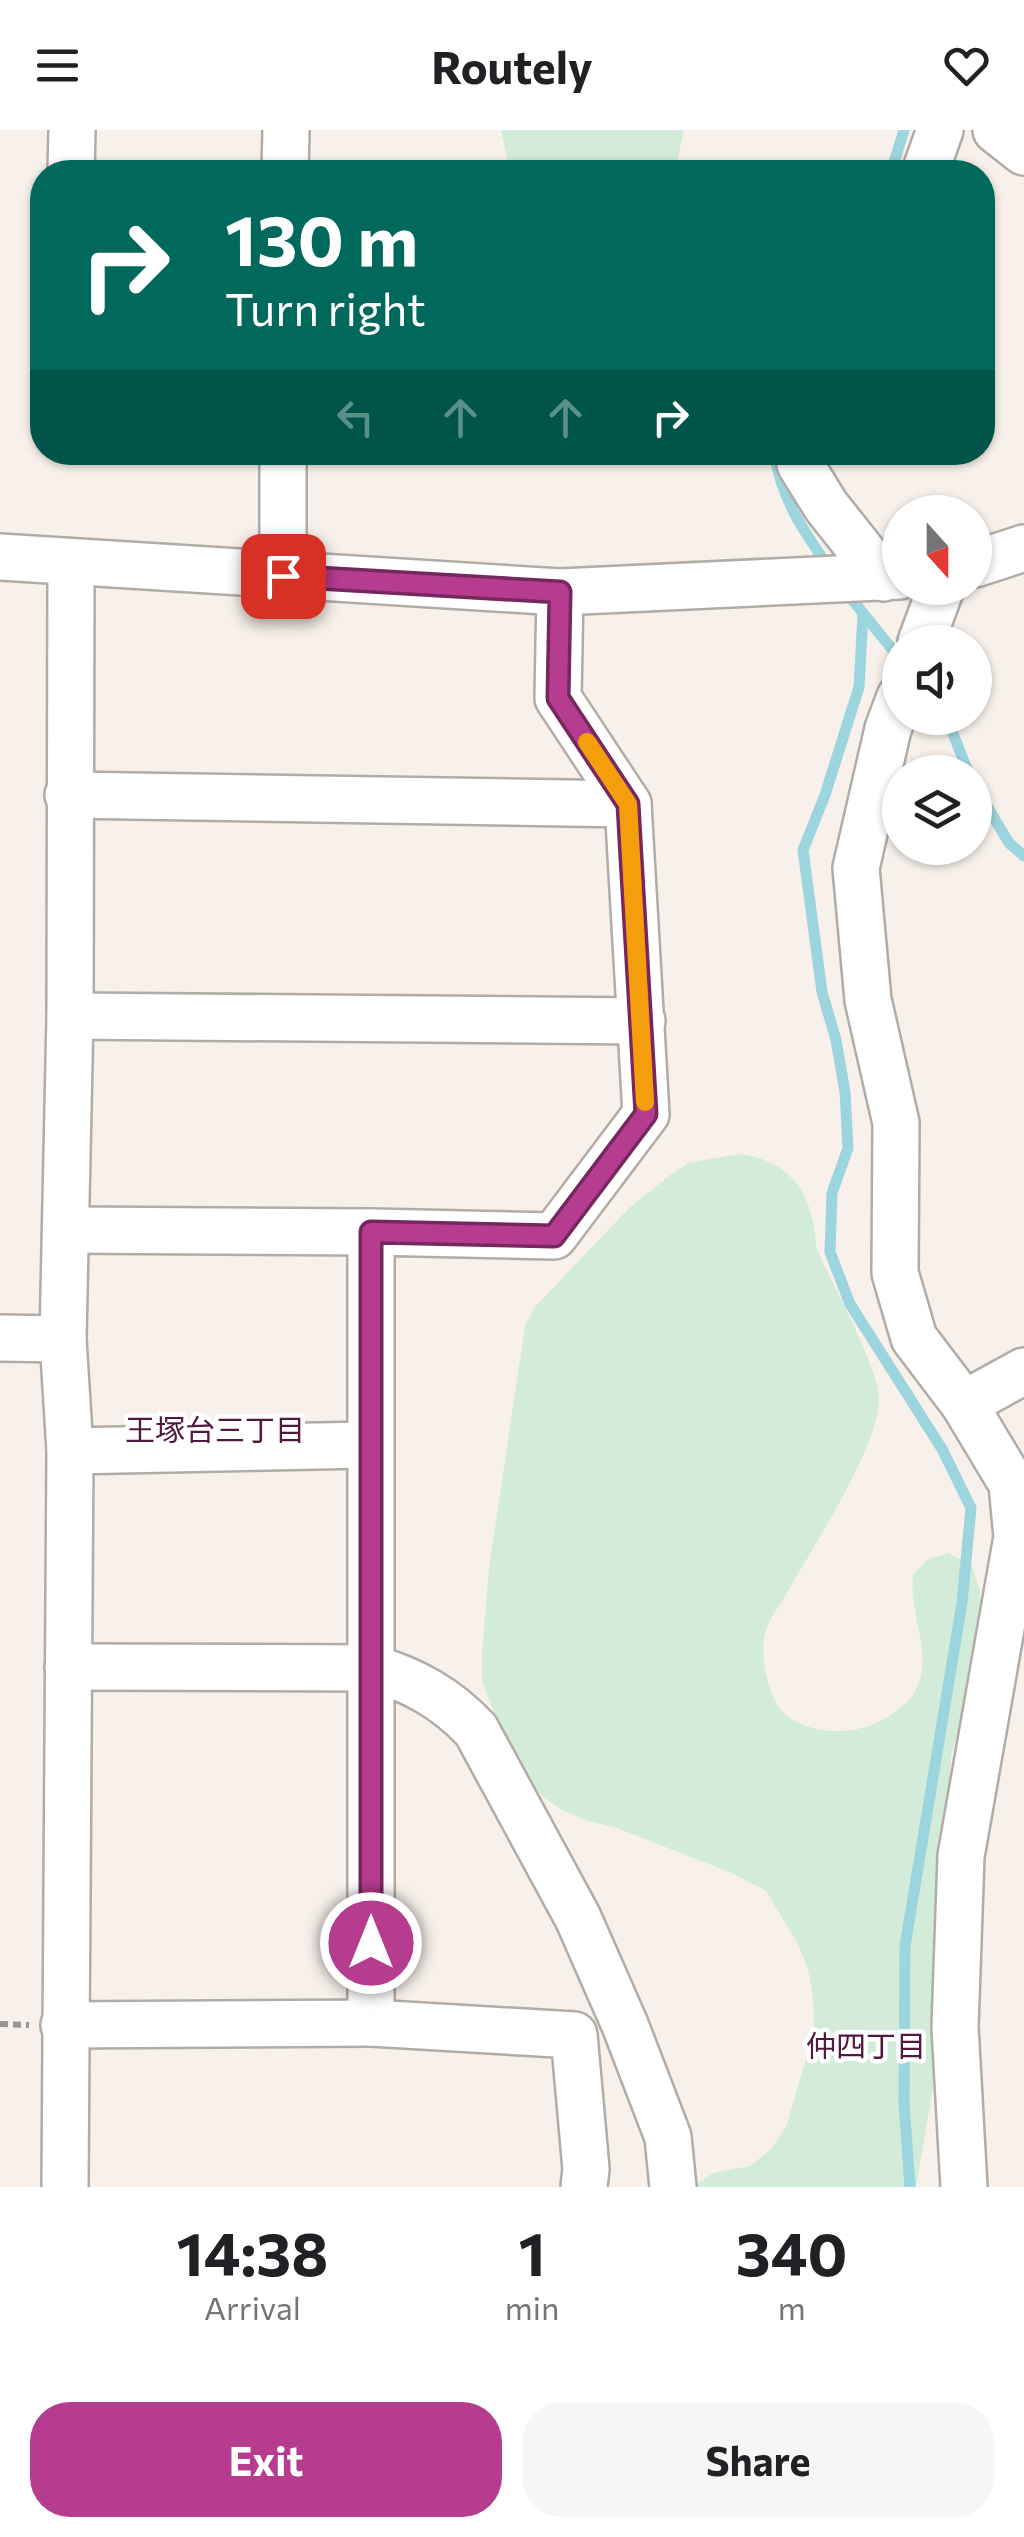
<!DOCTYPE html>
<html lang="en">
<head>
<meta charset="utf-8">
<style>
  :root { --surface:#fff; --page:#f6f6f6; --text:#202124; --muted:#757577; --accent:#b63c90 }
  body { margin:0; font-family:Commissioner,"Noto Sans JP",sans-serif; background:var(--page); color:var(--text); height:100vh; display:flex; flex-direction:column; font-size:38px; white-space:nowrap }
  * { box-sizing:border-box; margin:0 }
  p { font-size:32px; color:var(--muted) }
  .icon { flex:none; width:55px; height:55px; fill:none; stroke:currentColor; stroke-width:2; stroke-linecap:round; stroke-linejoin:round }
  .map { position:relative; height:2057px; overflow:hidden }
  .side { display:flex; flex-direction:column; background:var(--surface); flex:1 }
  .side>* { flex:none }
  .banner { position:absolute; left:30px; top:30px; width:965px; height:305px; border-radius:40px; box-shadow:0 2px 8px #0004; background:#00695c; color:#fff; overflow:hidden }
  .needle { width:65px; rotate:159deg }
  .controls { position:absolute; left:882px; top:365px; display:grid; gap:20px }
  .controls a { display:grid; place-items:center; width:110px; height:110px; border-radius:50%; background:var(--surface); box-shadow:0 2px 8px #0004; font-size:50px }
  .pin { position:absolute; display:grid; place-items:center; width:85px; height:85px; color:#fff; margin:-42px; border-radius:20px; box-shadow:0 5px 15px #0006 }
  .me { position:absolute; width:110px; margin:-55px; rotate:0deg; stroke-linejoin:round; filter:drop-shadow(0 0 8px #0008) }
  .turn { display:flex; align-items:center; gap:35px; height:210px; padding:0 30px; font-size:45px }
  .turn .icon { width:130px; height:130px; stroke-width:2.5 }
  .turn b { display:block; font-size:70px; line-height:85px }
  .lanes { display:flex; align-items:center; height:95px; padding:0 30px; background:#0003; justify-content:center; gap:50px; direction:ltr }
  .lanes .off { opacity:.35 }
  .eta { display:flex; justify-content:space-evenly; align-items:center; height:170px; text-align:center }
  .eta b { font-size:60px; font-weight:700; line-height:70px }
  .action { display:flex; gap:20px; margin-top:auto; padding:20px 30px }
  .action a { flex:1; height:115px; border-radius:40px; background:var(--accent); color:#fff; font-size:40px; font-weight:700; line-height:115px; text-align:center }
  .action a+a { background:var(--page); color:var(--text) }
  header { display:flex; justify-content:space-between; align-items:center; height:130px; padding:0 30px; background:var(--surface); font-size:45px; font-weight:700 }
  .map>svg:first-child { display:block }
</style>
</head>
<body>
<header><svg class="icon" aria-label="menu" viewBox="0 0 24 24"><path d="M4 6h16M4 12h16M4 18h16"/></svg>Routely<svg class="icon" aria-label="heart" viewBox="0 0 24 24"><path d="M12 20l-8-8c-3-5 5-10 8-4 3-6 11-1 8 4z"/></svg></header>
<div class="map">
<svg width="1024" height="2057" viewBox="0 0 1024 2057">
  <rect width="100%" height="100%" fill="#f8f1eb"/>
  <!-- green -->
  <g fill="#d2ecd9">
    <polygon points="501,0 684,0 675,42 510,42"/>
    <path d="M739,1024C791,1030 814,1065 816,1116C830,1152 880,1238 879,1270C878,1318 813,1417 788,1461C780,1475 766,1493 764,1508C761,1529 767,1556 777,1574C787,1592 816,1602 836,1601C861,1601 879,1594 899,1579C946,1544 907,1490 913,1445L928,1429L949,1423L972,1436L980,1461L981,1479L976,1526L951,1627L933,1958L916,2057H694L713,2043L750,2036L771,2019L786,1997L814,1902L813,1867L808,1839L798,1814L766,1761L734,1744L617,1698L588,1691L564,1681L543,1667L514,1631L499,1595L482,1551V1524L489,1438L525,1196L534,1178L629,1078L669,1046L688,1033Z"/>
  </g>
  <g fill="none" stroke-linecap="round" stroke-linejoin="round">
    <!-- stream -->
    <g stroke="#9dd5de" stroke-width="11">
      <polyline points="891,42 904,0"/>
      <path d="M774,322C782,370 802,399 830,439"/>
      <polyline points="846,462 900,529"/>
      <polyline points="863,485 859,557 825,665 803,720 822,862 836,910 845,962 848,1018 832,1063 830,1122 850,1174 942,1319 971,1378 962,1473 905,1816 904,1973 910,2057"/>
      <polyline points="947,588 968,642"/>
      <polyline points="975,656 1009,713 1024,726"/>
    </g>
    <!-- minor casing -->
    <g stroke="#b2aca7" stroke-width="50">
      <g id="minor">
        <polyline points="996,0 1024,22"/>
        <polyline points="71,42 72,0"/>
        <polyline points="285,42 286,0"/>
        <polyline points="925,42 940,0"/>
        <polyline points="803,322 800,334 826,376 883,448"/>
        <polyline points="0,427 560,462 900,446"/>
        <polyline points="975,434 1024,418"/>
        <polyline points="283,446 283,322"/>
        <polyline points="921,512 941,458"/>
        <polyline points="900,567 888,599 856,738 868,870 896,993 895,1143 914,1208 964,1274 1012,1354 1017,1407 961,1726 955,1897 964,2057"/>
        <polyline points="68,665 628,674"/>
        <polyline points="70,886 642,891"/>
        <polyline points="67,1100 371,1102"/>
        <polyline points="0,1208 63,1209"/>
        <polyline points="964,1274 1024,1241"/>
        <polyline points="70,1321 369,1315"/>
        <path d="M68,1537L372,1538C413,1550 446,1568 476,1600L578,1788L625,1895L668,2007L673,2057"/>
        <polyline points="371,1893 574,1905 586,2039 584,2057"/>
        <polyline points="64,1895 371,1893 371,1102 554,1106 646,984 628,674 558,568 560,462"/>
        <polyline points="65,2057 70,1321 63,1209 70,886 71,432"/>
      </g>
    </g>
    <!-- path -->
    <polyline stroke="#999490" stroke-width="6" stroke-dasharray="8 5" stroke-linecap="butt" points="0,1894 29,1895"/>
    <!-- minor -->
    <use href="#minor" stroke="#fff" stroke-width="45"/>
  </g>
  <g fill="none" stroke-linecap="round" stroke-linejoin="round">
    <!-- route casing -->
    <g stroke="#76275e" stroke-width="25">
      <polyline id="route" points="283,446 560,462 558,568 628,674 630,710 646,984 554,1106 371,1102 371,1813"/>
    </g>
    <!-- route -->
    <use href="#route" stroke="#b63c90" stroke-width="18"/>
    <!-- slow -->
    <polyline stroke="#f59e0b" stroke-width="18" points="587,612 628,674 645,972"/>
  </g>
  <g text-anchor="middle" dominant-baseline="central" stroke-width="9" stroke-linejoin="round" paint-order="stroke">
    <!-- neighbourhood labels -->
    <g font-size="30" fill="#521840" stroke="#fff">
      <text x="215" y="1298">王塚台三丁目</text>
      <text x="866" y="1914">仲四丁目</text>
    </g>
  </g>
</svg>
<div class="controls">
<a><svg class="needle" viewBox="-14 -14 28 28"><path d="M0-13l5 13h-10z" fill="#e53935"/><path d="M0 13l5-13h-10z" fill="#757577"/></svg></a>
<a><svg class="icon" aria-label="sound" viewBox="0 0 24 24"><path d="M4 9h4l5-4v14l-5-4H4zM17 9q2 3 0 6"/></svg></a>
<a><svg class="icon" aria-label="layers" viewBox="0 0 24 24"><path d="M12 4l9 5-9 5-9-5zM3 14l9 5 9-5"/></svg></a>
</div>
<div class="pin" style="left:283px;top:446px;background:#d93025"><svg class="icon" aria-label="arrive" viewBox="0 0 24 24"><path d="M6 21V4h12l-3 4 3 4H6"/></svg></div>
<svg class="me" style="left:371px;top:1813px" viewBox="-20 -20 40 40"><circle r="17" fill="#b63c90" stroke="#fff" stroke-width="3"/><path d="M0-11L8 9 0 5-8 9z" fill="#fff"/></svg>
<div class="banner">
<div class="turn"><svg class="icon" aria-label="right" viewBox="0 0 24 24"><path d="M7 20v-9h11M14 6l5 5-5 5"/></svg><div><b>130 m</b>Turn right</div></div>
<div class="lanes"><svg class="icon off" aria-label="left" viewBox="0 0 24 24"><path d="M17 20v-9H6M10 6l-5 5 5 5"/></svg><svg class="icon off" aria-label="ahead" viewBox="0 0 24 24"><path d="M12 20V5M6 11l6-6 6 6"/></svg><svg class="icon off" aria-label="ahead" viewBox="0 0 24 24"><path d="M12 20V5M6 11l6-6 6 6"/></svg><svg class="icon" aria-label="right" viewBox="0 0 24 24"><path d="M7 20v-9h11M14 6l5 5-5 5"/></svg></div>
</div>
</div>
<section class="side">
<div class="eta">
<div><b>14:38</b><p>Arrival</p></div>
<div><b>1</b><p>min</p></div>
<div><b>340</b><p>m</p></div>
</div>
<div class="action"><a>Exit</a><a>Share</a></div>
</section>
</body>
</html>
